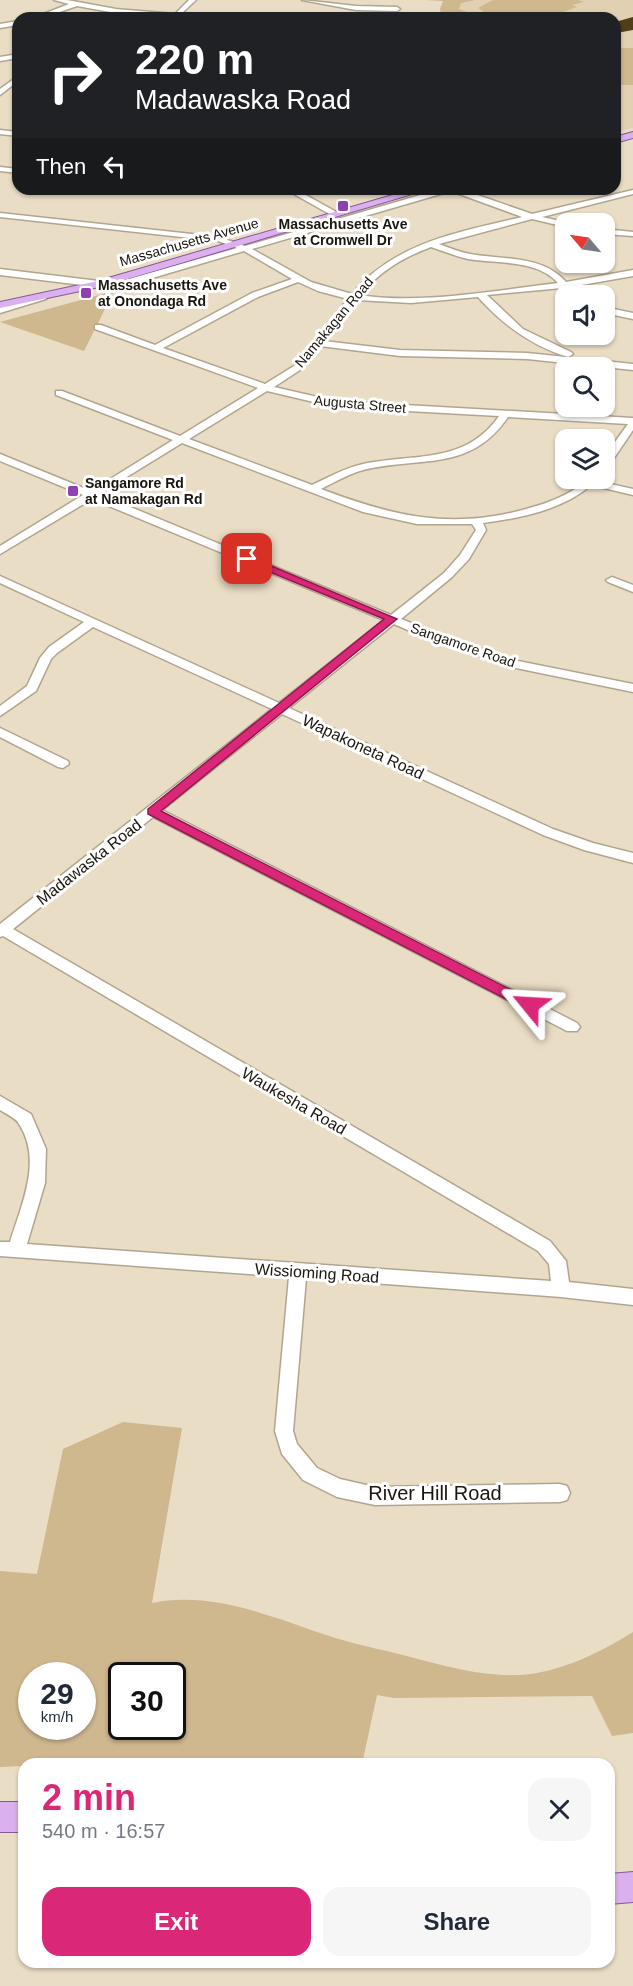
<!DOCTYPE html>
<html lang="en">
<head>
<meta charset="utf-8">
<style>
  :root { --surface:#fff; --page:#f6f6f7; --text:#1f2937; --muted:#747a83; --accent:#db2777 }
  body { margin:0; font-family:Arial,sans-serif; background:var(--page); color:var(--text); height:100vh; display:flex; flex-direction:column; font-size:22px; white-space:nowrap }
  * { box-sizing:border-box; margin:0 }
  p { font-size:20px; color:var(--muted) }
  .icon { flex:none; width:33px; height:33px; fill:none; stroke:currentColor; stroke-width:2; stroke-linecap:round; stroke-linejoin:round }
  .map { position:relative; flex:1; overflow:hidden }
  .drawer { position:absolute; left:18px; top:1758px; width:597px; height:210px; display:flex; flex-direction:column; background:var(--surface); border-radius:18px; box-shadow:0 2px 4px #0004 }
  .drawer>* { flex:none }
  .banner { position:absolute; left:12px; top:12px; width:609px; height:183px; border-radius:18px; box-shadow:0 2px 4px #0004; background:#202124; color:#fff; overflow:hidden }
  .needle { width:39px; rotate:299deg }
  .tools { position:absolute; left:555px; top:213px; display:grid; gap:12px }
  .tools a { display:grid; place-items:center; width:60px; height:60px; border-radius:12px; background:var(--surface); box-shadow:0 2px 4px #0004; font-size:30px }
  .speed { position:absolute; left:18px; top:1662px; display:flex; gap:12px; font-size:30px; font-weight:700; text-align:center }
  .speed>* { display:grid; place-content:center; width:78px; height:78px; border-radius:50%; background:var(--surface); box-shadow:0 2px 4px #0004; line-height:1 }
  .speed small { font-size:15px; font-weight:400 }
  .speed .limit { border:3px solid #111; border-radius:9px; background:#fff; color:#111 }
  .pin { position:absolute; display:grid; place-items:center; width:51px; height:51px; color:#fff; margin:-26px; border-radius:12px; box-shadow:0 3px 9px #0006 }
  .me { position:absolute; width:66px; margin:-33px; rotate:297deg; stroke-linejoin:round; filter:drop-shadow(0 0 4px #0008) }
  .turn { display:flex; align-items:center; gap:21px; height:126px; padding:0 24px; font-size:27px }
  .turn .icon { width:78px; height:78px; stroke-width:2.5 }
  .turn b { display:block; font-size:42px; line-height:51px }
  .then { display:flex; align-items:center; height:57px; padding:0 24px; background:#0003; gap:12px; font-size:22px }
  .round { display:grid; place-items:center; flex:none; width:63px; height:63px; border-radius:18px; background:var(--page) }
  .summary { display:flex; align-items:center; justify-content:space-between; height:102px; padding:0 24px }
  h1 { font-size:36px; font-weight:700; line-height:45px; color:var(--accent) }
  .button { display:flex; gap:12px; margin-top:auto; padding:12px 24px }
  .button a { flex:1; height:69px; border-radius:18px; background:var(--accent); color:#fff; font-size:24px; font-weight:700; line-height:69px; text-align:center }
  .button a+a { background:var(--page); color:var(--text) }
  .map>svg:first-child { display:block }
</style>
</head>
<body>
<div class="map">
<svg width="633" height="1986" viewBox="0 0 633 1986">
  <rect width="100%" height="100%" fill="#eaddc5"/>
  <!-- built -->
  <g fill="#e2d0b3">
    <polygon points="447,0 633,0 633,68 615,67 615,18 448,18"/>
    <polygon points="615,76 633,76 633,128 615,132"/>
  </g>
  <!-- green -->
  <g fill="#cfb78e" fill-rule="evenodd">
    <polygon points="425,0 475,0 461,3 459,9 483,18 442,18 440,9 443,1"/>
    <path d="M493,0H578L584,2L572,5L577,7C547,18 506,28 478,8Z"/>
    <rect x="615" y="48" width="18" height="37"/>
    <polygon points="114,291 84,351 0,322"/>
    <path d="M123,1422L182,1428L152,1603C206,1592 261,1612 311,1630C339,1640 369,1647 399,1654C442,1665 492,1681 537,1673C571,1667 604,1650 633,1632V1733L612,1736L592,1696L394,1698L377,1695L362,1764H275L255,1759L24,1764V1766L0,1767V1571L37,1574L63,1449ZM32,1676H82V1726H32ZM122,1676H172V1726H122Z"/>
  </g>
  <!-- building -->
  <polygon fill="#523e16" points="633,17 633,30 622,32 615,30 615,22"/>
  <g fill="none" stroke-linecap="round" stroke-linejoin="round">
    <!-- minor casing -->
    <g stroke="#b2a58f" stroke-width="3">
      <g id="minor">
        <polygon points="54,0 67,0 116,9 175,14 189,0 196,0 181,14 207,18 171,18 116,13 77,6 42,18 33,18 69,4"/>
        <polygon points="302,0 356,6 397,7 400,9 397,11 356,10"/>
        <polygon points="18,21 18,25 0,28 0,24"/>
        <polygon points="18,54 18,58 0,61 0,57"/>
        <polygon points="18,76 18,81 0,95 0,89"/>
        <polygon points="0,130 18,132 18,136 0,134"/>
        <polygon points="0,167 18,169 18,173 0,171"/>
        <polygon points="189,189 226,189 222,191 193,191"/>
        <polygon points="285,189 295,189 340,214 333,216"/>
        <path d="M441,189H460L532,214L633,190V194L542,217L569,223L566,224V227L532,219L439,244C449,248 460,252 470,254C503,260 543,255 566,282L633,270V276L570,287L578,296H569L562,288L487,295L523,329L571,352L573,354L568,357C532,346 503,325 478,297L411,303L357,300L324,341L400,350L527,353L633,364V370L527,359L400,356L320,346L300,370L274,387L335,401L633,418V430L608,467L604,468V457L628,424L508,417C470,473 420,456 363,470C348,474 335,482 321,489C395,517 454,531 533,507C547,503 562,497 575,489C578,486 582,482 585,480C589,478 594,478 599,478L597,481L633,489V495L591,485C562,510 521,518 483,523L486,530L469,559L452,577L401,619L439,634L518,661L633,684V692L511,667L431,640L394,624L289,708L553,829L593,843L633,853V863L584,850L543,835L282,714L162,810L577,1023L580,1027L577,1031H567L153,817L13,929L550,1241L566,1261L569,1282L633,1289V1305L561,1297L306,1278L293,1431L297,1444L317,1468L340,1479L375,1487L560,1484L567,1486L570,1493L567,1500L560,1502L375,1505L337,1497L303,1480L282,1454L275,1431L289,1277L0,1256V1242H10C21,1206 43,1160 19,1124C16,1118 6,1114 0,1110V1096L31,1114L46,1149L45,1183L27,1244L551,1281L549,1264L538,1251L3,936L0,937V924L272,709L93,627L57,653L51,659L36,691L0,716V706L27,686L40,658L49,647L84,622L0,583V576L279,703L384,620L92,499L0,554V546L83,495L0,461V454L91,491L173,440L56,395V391H62L180,436L258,388L95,329V325H101L155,345L252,293L292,279L244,251L115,289L0,275V269L115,283L237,248L218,241L0,217V213L219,237L245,246ZM451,191L522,217C460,232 395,242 352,294L311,282L252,249ZM431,247C443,251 455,256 468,259C497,264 537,259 558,283C499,290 418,305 360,295C380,271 402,258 431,247ZM298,282L318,291L348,299L294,366L265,384L163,348L258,297ZM267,391L335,407L499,416C465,465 414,453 363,464C345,468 329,477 312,485L189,439ZM182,443L363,512L417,524H472L476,530L460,555L444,573L391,615L99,494Z"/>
        <polygon points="604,229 633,232 633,236 604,234"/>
        <polygon points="43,294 47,297 46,299 0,313 0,307"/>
        <polygon points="604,307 633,313 633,319 604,313"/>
        <polygon points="612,577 633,585 633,592 608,582 606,580"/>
        <polygon points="0,728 68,761 69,764 63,768 58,767 0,737"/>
      </g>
    </g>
    <!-- major casing -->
    <g stroke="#875797" stroke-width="2">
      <g id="major">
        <polygon points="633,132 633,138 615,143 615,137"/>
        <polygon points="413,189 429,189 104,286 0,308 0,302 98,281"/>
        <rect x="0" y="1802" width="24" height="30"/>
        <polygon points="633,1872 633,1902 609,1904 609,1874"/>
      </g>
    </g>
    <!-- minor -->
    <use href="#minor" fill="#fff" fill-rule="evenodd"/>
    <!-- major -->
    <use href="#major" fill="#dab0ee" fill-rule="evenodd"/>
  </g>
  <!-- route -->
  <polygon fill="#db2777" stroke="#8e194d" stroke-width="1.5" points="243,557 250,557 397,619 161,811 535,1002 537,1005 535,1009 525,1009 148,814 148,809 384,619 243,561"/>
  <!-- markers -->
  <g fill="#8f41b1" stroke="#fff" stroke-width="2">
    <rect x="337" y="200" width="12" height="12" rx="3"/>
    <rect x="80" y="287" width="12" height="12" rx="3"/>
    <rect x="67" y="485" width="12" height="12" rx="3"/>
  </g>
  <g text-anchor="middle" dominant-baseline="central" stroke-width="6" stroke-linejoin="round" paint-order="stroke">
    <!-- far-poi labels -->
    <g font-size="14" font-weight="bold" fill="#1a150d" stroke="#fff" text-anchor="start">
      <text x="343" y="224" text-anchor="middle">Massachusetts Ave<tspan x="343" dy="16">at Cromwell Dr</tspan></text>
      <text x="98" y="285">Massachusetts Ave<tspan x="98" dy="16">at Onondaga Rd</tspan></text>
      <text x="85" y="483">Sangamore Rd<tspan x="85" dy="16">at Namakagan Rd</tspan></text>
    </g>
    <!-- far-street labels -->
    <g font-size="14" fill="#1a150d" stroke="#fff">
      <text transform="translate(189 242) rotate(-16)">Massachusetts Avenue</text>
      <text transform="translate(334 322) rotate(-50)">Namakagan Road</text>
      <text transform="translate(360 404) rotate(5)">Augusta Street</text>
      <text transform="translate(463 645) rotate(19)">Sangamore Road</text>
    </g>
    <!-- street labels -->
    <g font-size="16" fill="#1a150d" stroke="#fff">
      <text transform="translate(363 747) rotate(25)">Wapakoneta Road</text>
      <text transform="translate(89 862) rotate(-38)">Madawaska Road</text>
      <text transform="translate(294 1101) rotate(30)">Waukesha Road</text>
      <text transform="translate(317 1273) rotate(4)">Wissioming Road</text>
    </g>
    <!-- near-street labels -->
    <g font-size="20" fill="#1a150d" stroke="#fff">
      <text x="435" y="1493">River Hill Road</text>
    </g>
  </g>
</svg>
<div class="tools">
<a><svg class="needle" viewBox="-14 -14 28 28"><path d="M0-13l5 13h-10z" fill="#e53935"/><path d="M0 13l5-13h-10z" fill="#747a83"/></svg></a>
<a><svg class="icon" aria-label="sound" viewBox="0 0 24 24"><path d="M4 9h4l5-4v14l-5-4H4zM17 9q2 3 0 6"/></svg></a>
<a><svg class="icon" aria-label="search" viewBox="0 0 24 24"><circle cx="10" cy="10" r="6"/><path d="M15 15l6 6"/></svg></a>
<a><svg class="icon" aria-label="layers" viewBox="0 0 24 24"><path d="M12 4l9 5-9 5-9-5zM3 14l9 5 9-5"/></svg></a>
</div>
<div class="speed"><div>29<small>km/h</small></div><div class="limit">30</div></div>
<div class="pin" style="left:247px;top:559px;background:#d93025"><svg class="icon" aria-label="arrive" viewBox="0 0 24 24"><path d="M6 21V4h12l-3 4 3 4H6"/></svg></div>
<svg class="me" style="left:530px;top:1005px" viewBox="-20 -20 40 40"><path d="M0-17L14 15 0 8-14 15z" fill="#db2777" stroke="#fff" stroke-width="4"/></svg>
<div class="banner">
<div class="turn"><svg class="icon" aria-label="right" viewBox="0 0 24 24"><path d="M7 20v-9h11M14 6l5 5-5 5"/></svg><div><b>220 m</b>Madawaska Road</div></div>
<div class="then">Then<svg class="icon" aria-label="left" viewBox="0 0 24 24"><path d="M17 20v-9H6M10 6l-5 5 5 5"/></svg></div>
</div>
<section class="drawer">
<div class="summary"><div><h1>2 min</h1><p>540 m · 16:57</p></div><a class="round"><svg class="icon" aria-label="close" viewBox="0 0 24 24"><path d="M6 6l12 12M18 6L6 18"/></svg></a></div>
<div class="button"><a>Exit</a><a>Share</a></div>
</section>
</div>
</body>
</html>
